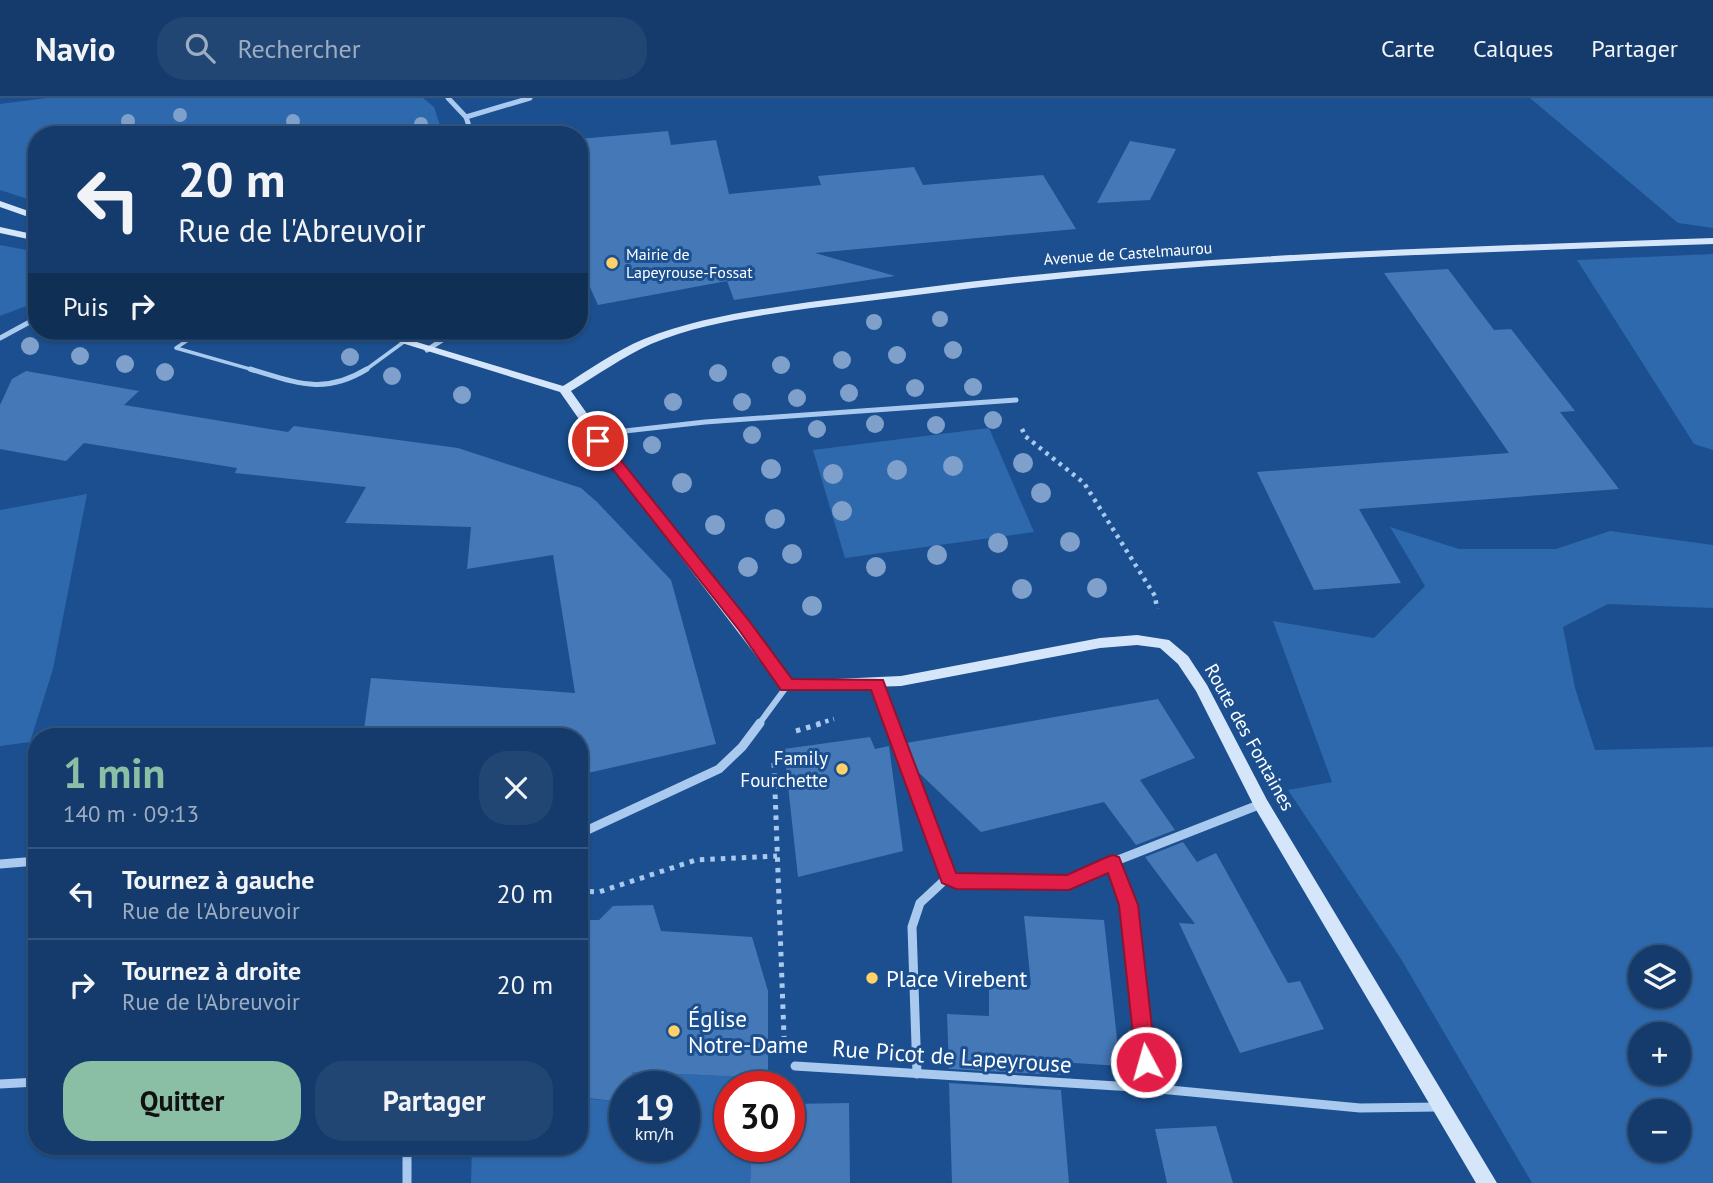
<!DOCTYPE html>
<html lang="fr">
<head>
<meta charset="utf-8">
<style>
  :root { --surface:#143b6b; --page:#214673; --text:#f1f3f6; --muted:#9dadc1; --line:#33557e; --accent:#8abfa5 }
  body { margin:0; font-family:"PT Sans",sans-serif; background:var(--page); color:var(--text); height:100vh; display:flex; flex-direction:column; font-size:26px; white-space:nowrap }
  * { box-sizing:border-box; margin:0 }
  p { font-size:23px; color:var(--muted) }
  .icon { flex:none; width:38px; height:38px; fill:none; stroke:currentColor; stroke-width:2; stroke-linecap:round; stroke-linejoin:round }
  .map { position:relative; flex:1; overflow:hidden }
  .sheet { position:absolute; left:28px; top:630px; width:560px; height:427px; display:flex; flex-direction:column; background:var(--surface); border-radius:28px; box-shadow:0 2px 5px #0004,0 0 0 2px var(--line) }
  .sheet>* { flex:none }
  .top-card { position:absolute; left:28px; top:28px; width:560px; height:214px; border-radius:28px; box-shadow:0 2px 5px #0004,0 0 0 2px var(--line); background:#143b6b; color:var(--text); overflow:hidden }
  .controls { position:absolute; left:1628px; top:847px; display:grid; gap:14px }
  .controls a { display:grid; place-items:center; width:63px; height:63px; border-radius:50%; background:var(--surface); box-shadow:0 2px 5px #0004,0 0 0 2px var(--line); font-size:35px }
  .speed { position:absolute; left:609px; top:973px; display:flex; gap:14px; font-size:35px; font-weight:700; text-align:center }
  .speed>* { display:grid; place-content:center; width:91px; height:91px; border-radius:50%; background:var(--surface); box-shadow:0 2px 5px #0004,0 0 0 2px var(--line); line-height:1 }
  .speed small { font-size:18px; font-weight:400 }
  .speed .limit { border:10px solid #d22; background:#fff; color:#111 }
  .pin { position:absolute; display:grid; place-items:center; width:60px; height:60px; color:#fff; margin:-30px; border:4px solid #fff; border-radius:50%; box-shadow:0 2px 7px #0007 }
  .me { position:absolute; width:77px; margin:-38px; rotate:354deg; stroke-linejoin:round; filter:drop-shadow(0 0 5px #0008) }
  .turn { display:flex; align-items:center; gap:24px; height:147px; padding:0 35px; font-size:32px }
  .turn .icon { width:91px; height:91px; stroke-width:2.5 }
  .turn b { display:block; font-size:49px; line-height:60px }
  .then { display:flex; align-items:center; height:66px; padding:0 35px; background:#0003; gap:14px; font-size:26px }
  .round { display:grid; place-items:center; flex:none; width:74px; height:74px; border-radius:28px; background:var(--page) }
  .summary { display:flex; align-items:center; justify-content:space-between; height:119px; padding:0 35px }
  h1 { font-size:42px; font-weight:800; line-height:52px; color:var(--accent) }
  .action { display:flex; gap:14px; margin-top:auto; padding:14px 35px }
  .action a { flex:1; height:80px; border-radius:28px; background:var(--accent); color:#111; font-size:28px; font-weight:800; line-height:80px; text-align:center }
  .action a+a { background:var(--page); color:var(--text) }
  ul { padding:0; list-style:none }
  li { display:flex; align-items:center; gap:21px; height:91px; padding:0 35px; border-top:2px solid var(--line) }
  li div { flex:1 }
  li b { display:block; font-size:26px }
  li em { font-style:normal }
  header { display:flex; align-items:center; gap:42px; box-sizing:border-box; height:98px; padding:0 35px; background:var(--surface); border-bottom:2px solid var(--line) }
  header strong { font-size:33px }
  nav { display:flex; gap:38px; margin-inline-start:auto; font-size:24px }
  .search { width:490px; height:63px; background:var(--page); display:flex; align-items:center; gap:18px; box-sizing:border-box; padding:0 24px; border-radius:28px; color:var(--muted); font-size:26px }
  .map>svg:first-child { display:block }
</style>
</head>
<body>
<header>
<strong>Navio</strong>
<div class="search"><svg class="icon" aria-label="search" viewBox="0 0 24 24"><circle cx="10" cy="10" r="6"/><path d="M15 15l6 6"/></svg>Rechercher</div>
<nav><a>Carte</a><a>Calques</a><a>Partager</a></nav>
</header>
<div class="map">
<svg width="1713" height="1085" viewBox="0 0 1713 1085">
  <rect width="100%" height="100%" fill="#1b4f8f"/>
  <!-- green -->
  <g fill="#2e69ad" fill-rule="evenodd">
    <polygon points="47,0 423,0 434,9 443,37 277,37 270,32 254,37 37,37 37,104 0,92 0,6"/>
    <polygon points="1530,0 1713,0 1713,130 1678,125"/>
    <polygon points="0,147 37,154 37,204 0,218"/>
    <polygon points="1713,156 1713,352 1694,346 1577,162"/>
    <polygon points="989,330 1034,434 845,460 813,352"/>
    <polygon points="87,396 53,571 30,644 0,648 0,412"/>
    <path d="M1390,429L1459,451H1556L1610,433L1713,447V510L1608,506L1563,529L1575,590L1595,652L1713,649V1085H1532L1401,861L1288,692L1332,684L1273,523L1374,540L1425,488ZM1640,859H1678V898H1640ZM1640,936H1678V975H1640ZM1640,1013H1678V1052H1640Z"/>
    <polygon points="633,974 768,980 763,989 730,989 730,1048 752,1048 750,1085 471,1085 472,1048 579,1048 579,992 581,1000 621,1004 625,995 625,1048 684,1048 684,989 627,989"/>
  </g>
  <!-- building -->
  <g fill="#4478b7">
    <polygon points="668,33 671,47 716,42 729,96 821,87 818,78 914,69 923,87 1043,77 1076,131 815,155 895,178 734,202 727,183 598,207 589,187 579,189 579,41"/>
    <polygon points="1130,43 1176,51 1150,102 1097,105"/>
    <polygon points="1448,171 1494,232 1511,231 1575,313 1560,314 1619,391 1359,411 1401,485 1314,492 1257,374 1509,355 1384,175"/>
    <polygon points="26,273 139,293 124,307 288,334 294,328 458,350 581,390 597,404 671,482 716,646 579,677 579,639 363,639 371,580 575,595 553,457 467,471 471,429 345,425 366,389 235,375 237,370 84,345 66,363 0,351 0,307 12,281"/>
    <polygon points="1158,601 1195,660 1140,682 1175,732 1136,747 1104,704 981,734 915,671 906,645"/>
    <polygon points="870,639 875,651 889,648 903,753 798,779 784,651"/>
    <polygon points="1183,744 1197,764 1216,755 1288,885 1300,883 1324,931 1240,955 1179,825 1195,826 1145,759"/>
    <polygon points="653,807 661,833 752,839 768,893 768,980 633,974 627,989 625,989 621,1004 579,999 579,822 599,822 613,808"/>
    <polygon points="1024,818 1104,822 1120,968 1059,964 1060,977 949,971 947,916 989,918 989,887 1031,887"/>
    <polygon points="949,985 1061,992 1069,1085 952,1085"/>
    <polygon points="849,1005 850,1085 750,1085 752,1048 789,1048 789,1006"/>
    <polygon points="1216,1028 1233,1085 1167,1085 1155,1031"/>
  </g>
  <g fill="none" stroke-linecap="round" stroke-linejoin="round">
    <!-- path-far1 -->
    <g stroke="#a9c9ee" stroke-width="4.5" stroke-dasharray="3.5 5" stroke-linecap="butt">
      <polyline points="1022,331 1025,338 1084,385 1155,498 1157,511"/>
      <polyline points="817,626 834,621"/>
    </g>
    <!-- path -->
    <g stroke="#a9c9ee" stroke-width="5" stroke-dasharray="4.5 6" stroke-linecap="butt">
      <polyline points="796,633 823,625"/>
      <polyline points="774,665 784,939"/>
      <polyline points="579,793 599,794 696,762 777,758"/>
    </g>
    <!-- lane-far1 -->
    <g stroke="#a9c9ee" stroke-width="3.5">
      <polyline points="201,233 176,250 257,273"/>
      <polyline points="364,273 405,243"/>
    </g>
    <!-- lane -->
    <g stroke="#a9c9ee" stroke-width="5">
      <path d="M250,271C295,284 323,298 367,271"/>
      <polyline points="599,343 625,333 705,324 1016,302"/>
    </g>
    <!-- street-far2 -->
    <g stroke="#a9c9ee" stroke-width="5">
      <polyline points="448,0 466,19 472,37"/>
      <polyline points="466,19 530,0"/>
      <polyline points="0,240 37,220"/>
      <polyline points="427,252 456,233"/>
    </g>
    <!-- street-far1 -->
    <g stroke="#a9c9ee" stroke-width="6">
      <polyline points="877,586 892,626"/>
      <polyline points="759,626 787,588"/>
    </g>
    <!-- street -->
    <g stroke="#a9c9ee" stroke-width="9">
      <polyline points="891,625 948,779 956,784 1069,785 1113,764 1129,807 1149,990"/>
      <polyline points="579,736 719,671 742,649 760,625"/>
      <polyline points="1113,764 1261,706"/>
      <polyline points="0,766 37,763"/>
      <polyline points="795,968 1149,990 1360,1010 1440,1009"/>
      <polyline points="917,976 912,829 920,805 948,779"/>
      <polyline points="0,986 37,984"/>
      <polyline points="407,1048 407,1085"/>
    </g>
    <!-- secondary -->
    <g fill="#d6e6fa" fill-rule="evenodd">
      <polygon points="0,103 37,116 37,122 0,109"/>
      <polygon points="0,129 37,137 37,143 0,135"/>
      <path d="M1713,140V146C1466,155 1218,161 973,190C919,197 865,203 811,210C757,218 701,225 651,246C623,259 597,277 571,293L622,365L791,583L901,578L1100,540L1137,537L1169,542L1188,558L1207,587L1267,702L1497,1085H1476L1255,710L1196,593L1178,566L1160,550L1137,547L1100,550L901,588L782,592L613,370L560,294L363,233H380L563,288C589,272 615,253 644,241C696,220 755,212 810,204C863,197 915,191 968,184C1215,155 1464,149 1713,140Z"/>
    </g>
  </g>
  <!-- trees -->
  <g fill="#7ea0ca">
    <circle cx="180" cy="17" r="7"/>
    <circle cx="128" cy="23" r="7"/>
    <circle cx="293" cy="23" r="7"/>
    <circle cx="421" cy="26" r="7"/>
    <circle cx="940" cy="221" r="8"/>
    <circle cx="874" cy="224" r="8"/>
    <circle cx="30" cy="248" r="9"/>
    <circle cx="953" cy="252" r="9"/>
    <circle cx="897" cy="257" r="9"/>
    <circle cx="80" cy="258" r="9"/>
    <circle cx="350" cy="259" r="9"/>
    <circle cx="842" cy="262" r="9"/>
    <circle cx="125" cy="266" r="9"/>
    <circle cx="781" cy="267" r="9"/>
    <circle cx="165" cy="274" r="9"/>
    <circle cx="718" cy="275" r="9"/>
    <circle cx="392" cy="278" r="9"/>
    <circle cx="973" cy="289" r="9"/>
    <circle cx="915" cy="290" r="9"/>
    <circle cx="849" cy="295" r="9"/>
    <circle cx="462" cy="297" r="9"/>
    <circle cx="797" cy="300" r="9"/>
    <circle cx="673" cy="304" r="9"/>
    <circle cx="742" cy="304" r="9"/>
    <circle cx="993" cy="322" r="9"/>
    <circle cx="875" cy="326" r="9"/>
    <circle cx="936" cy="327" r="9"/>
    <circle cx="817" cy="331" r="9"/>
    <circle cx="752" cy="337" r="9"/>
    <circle cx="652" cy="347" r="9"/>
    <circle cx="1023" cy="365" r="10"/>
    <circle cx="953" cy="368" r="10"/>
    <circle cx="771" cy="371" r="10"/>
    <circle cx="897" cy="372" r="10"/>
    <circle cx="833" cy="376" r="10"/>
    <circle cx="682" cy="385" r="10"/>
    <circle cx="1041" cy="395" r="10"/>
    <circle cx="842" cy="413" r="10"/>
    <circle cx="775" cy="421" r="10"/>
    <circle cx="715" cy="427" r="10"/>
    <circle cx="1070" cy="444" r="10"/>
    <circle cx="998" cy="445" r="10"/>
    <circle cx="792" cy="456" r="10"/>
    <circle cx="937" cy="457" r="10"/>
    <circle cx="748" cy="469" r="10"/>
    <circle cx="876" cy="469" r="10"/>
    <circle cx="1097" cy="490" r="10"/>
    <circle cx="1022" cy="491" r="10"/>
    <circle cx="812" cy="508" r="10"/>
  </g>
  <!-- route -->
  <polygon fill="#e11d48" stroke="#92132f" stroke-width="2" points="598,339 603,340 750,524 792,581 883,582 956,775 1067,777 1107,759 1113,757 1119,759 1138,807 1156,964 1153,970 1146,973 1139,970 1136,964 1119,807 1108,775 1069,792 956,791 942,785 871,592 781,592 739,532 593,346 593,340"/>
  <!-- markers -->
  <g fill="#ffd166" stroke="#1b4f8f" stroke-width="2.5">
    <circle cx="612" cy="165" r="7"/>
    <circle cx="842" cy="671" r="7"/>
    <circle cx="872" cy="880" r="7"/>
    <circle cx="674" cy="933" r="7"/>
  </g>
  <g text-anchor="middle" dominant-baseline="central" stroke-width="6" stroke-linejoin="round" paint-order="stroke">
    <!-- far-street labels -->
    <g font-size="16" fill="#fff" stroke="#1b4f8f">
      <text transform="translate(1128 155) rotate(-4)">Avenue de Castelmaurou</text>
    </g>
    <!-- far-poi labels -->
    <g font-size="16" fill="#fff" stroke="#1b4f8f" text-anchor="start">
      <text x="626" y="156">Mairie de<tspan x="626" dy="18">Lapeyrouse-Fossat</tspan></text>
    </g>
    <!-- street labels -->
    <g font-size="19" fill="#fff" stroke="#1b4f8f">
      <text transform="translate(1250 639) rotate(61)">Route des Fontaines</text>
    </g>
    <!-- poi labels -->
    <g font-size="19" fill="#fff" stroke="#1b4f8f" text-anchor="end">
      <text x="828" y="660">Family<tspan x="828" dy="22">Fourchette</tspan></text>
    </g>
    <!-- near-poi labels -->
    <g font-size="23" fill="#fff" stroke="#1b4f8f" text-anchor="start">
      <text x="886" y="880">Place Virebent</text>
      <text x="688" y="920">Église<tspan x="688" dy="26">Notre-Dame</tspan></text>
    </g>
    <!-- near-street labels -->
    <g font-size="23" fill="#fff" stroke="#1b4f8f">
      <text transform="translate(952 958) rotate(4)">Rue Picot de Lapeyrouse</text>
    </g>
  </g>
</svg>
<div class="controls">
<a><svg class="icon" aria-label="layers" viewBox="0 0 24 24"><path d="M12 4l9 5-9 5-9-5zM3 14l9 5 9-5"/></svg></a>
<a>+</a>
<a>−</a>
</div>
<div class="speed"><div>19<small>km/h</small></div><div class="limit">30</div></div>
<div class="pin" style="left:598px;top:343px;background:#d93025"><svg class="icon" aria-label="arrive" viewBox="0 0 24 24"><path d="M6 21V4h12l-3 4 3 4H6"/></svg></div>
<svg class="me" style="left:1146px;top:964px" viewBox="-20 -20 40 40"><circle r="17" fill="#e11d48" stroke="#fff" stroke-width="3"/><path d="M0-11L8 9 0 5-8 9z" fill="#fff"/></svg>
<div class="top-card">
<div class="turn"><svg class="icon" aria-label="left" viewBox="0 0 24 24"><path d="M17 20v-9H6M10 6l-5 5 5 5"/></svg><div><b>20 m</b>Rue de l'Abreuvoir</div></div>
<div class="then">Puis<svg class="icon" aria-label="right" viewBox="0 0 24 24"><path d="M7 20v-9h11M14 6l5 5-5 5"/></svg></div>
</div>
<section class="sheet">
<div class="summary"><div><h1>1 min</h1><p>140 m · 09:13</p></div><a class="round"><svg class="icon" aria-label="close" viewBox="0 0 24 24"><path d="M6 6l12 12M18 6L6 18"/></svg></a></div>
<ul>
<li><svg class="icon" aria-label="left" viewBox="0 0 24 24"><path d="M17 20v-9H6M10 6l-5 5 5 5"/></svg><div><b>Tournez à gauche</b><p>Rue de l'Abreuvoir</p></div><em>20 m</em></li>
<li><svg class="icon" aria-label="right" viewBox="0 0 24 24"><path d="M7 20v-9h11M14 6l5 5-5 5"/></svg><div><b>Tournez à droite</b><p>Rue de l'Abreuvoir</p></div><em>20 m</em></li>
</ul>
<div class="action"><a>Quitter</a><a>Partager</a></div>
</section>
</div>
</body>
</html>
